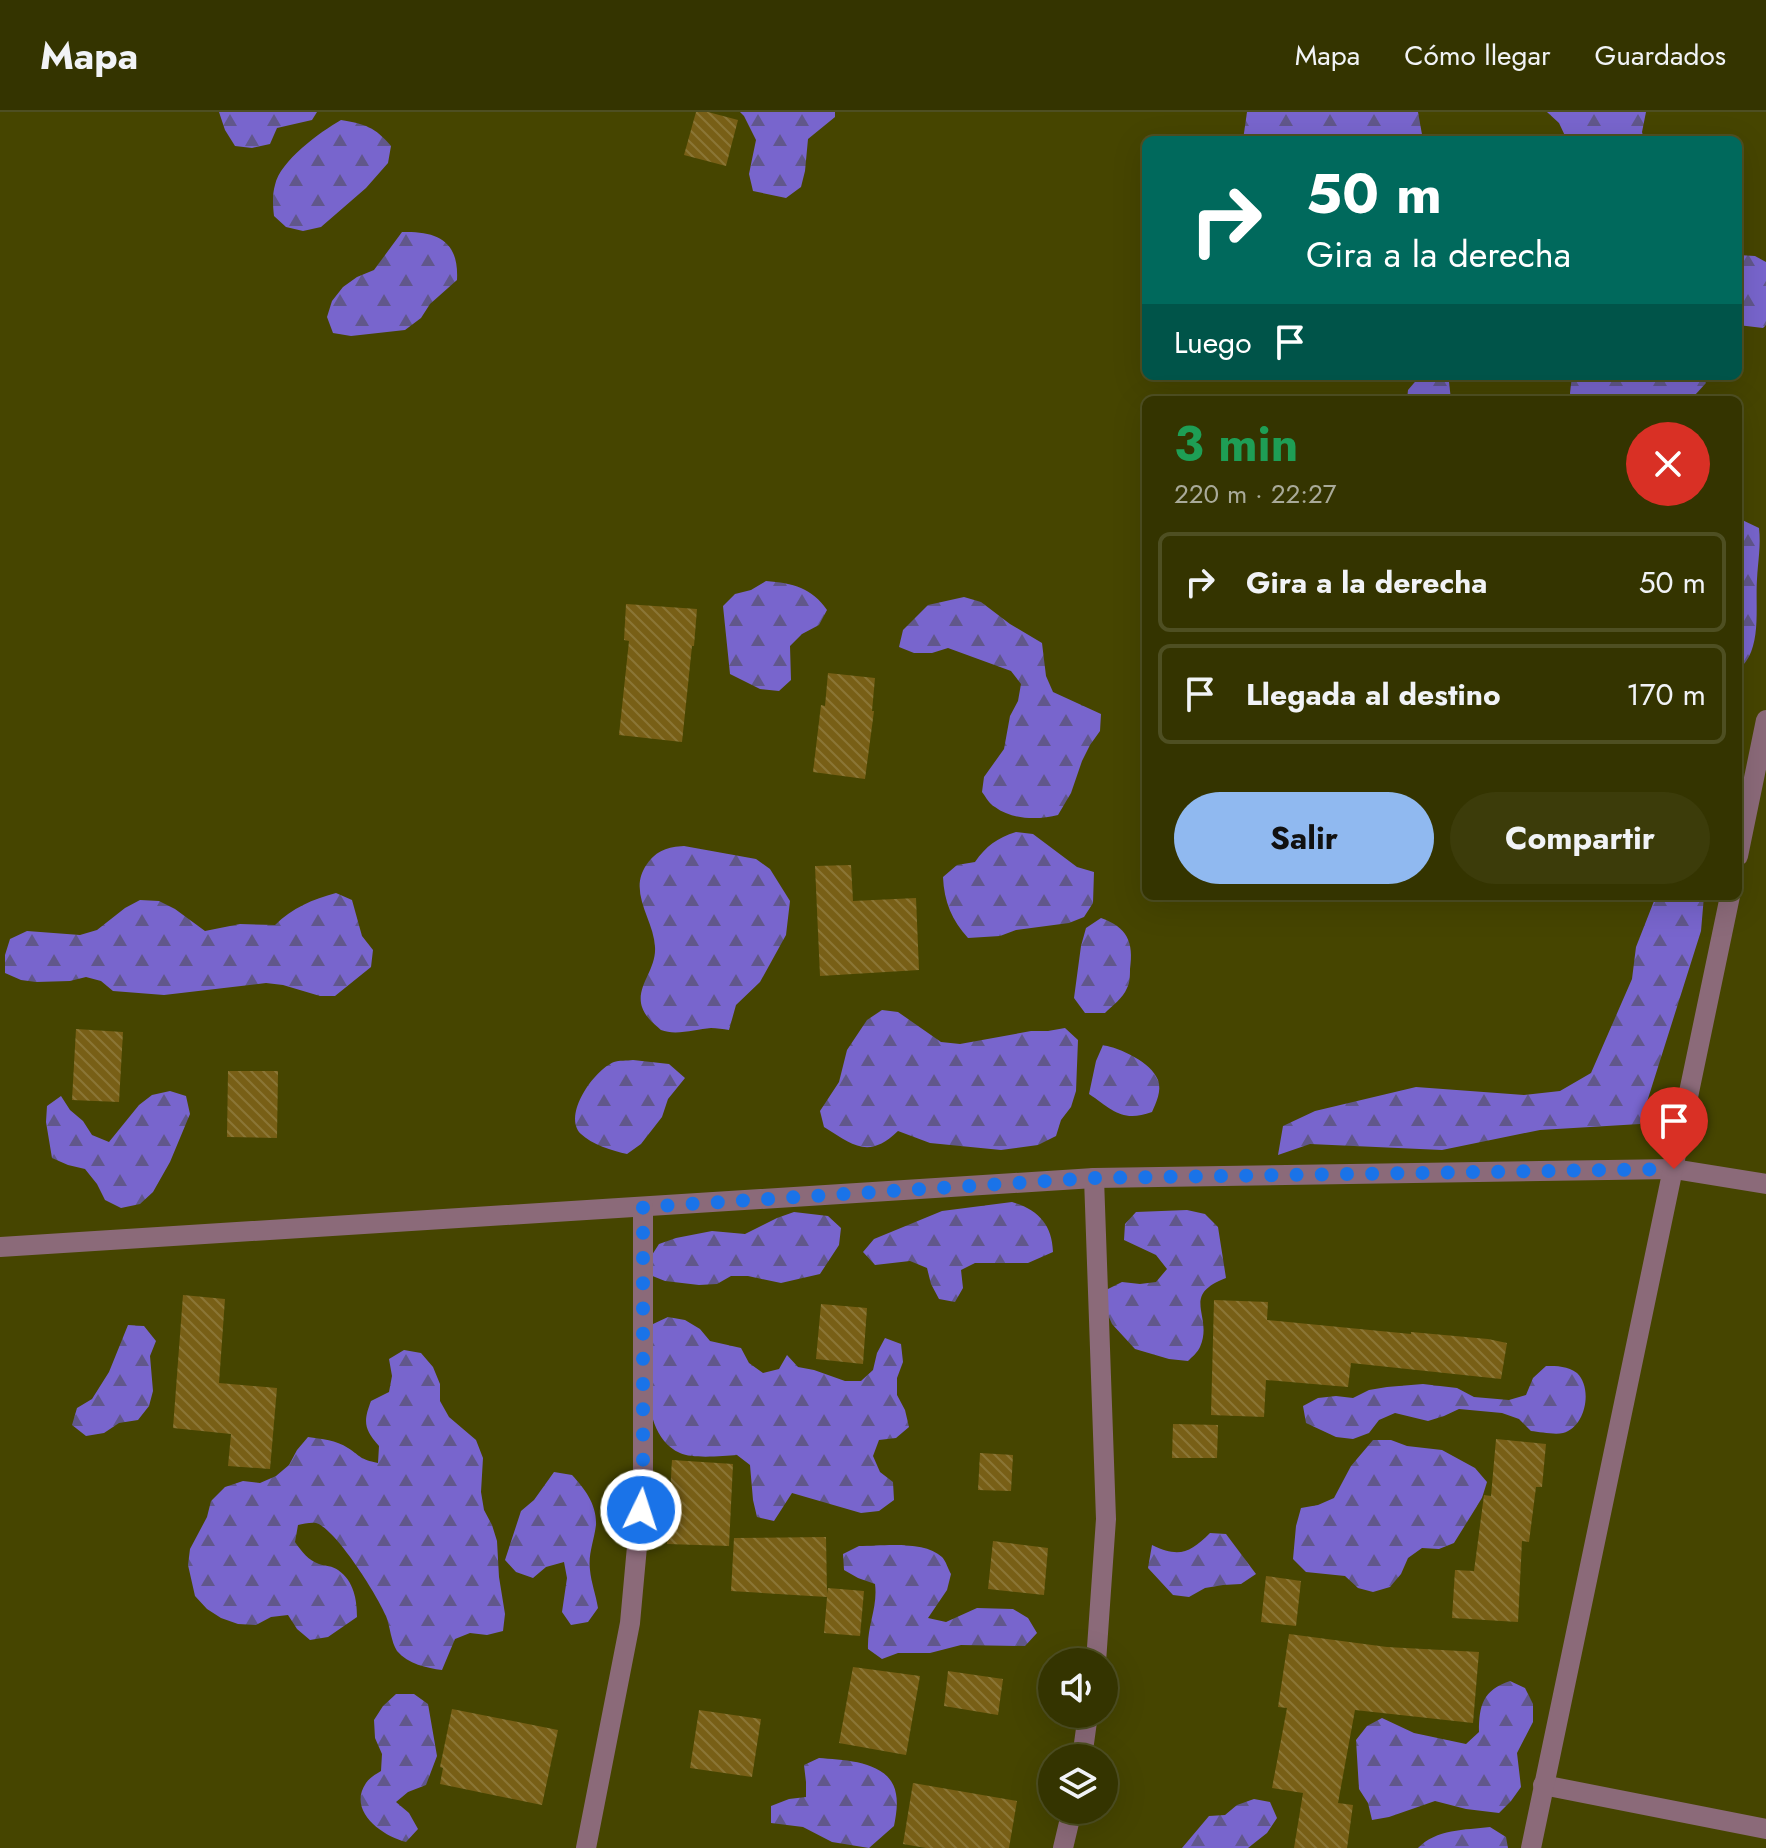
<!DOCTYPE html>
<html lang="es">
<head>
<meta charset="utf-8">
<style>
  :root { --surface:#343400; --page:#3c3c0a; --text:#f1f3f6; --muted:#a9aa99; --line:#4e4f22; --accent:#90b9f0 }
  body { margin:0; font-family:Jost,sans-serif; background:var(--page); color:var(--text); height:100vh; display:flex; flex-direction:column; font-size:30px; white-space:nowrap }
  * { box-sizing:border-box; margin:0 }
  p { font-size:26px; color:var(--muted) }
  .icon { flex:none; width:44px; height:44px; fill:none; stroke:currentColor; stroke-width:2; stroke-linecap:round; stroke-linejoin:round }
  .map { position:relative; flex:1; overflow:hidden }
  .side { position:absolute; left:1142px; top:284px; width:600px; height:504px; display:flex; flex-direction:column; background:var(--surface); border-radius:12px; box-shadow:0 8px 32px #0002,0 0 0 2px var(--line) }
  .side>* { flex:none }
  .banner { position:absolute; left:1142px; top:24px; width:600px; height:244px; border-radius:12px; box-shadow:0 8px 32px #0002,0 0 0 2px var(--line); background:#00695c; color:#fff; overflow:hidden }
  .controls { position:absolute; left:1038px; top:1536px; display:grid; gap:16px }
  .controls a { display:grid; place-items:center; width:80px; height:80px; border-radius:50%; background:var(--surface); box-shadow:0 8px 32px #0002,0 0 0 2px var(--line); font-size:40px }
  .pin { position:absolute; display:grid; place-items:center; width:68px; height:68px; color:#fff; margin:-82px -34px; border-radius:50% 50% 50% 0; rotate:-45deg; box-shadow:0 0 8px #0007 }
  .pin .icon { rotate:45deg }
  .me { position:absolute; width:88px; margin:-44px; rotate:4deg; stroke-linejoin:round; filter:drop-shadow(0 0 6px #0008) }
  .turn { display:flex; align-items:center; gap:28px; height:168px; padding:0 32px; font-size:36px }
  .turn .icon { width:104px; height:104px; stroke-width:2.5 }
  .turn b { display:block; font-size:56px; line-height:68px }
  .then { display:flex; align-items:center; height:76px; padding:0 32px; background:#0003; gap:16px; font-size:30px }
  .round { display:grid; place-items:center; flex:none; width:84px; height:84px; border-radius:42px; background:var(--page) }
  .headline { display:flex; align-items:center; justify-content:space-between; height:136px; padding:0 32px }
  h1 { font-size:48px; font-weight:700; line-height:60px; color:#1e9e55 }
  .button { display:flex; gap:16px; margin-top:auto; padding:16px 32px }
  .button a { flex:1; height:92px; border-radius:48px; background:var(--accent); color:#111; font-size:32px; font-weight:700; line-height:92px; text-align:center }
  .button a+a { background:var(--page); color:var(--text) }
  ul { padding:0; list-style:none }
  li { display:flex; align-items:center; gap:24px; height:100px; margin:0 16px 12px; padding:0 16px; border:4px solid var(--line); border-radius:12px }
  li div { flex:1 }
  li b { display:block; font-size:30px }
  li em { font-style:normal }
  header { display:flex; align-items:center; gap:48px; box-sizing:border-box; height:112px; padding:0 40px; background:var(--surface); border-bottom:2px solid var(--line) }
  header strong { font-size:38px }
  nav { display:flex; gap:44px; margin-inline-start:auto; font-size:28px }
  .map>svg:first-child { display:block }
</style>
</head>
<body>
<header>
<strong>Mapa</strong>
<nav><a>Mapa</a><a>Cómo llegar</a><a>Guardados</a></nav>
</header>
<div class="map">
<svg width="1766" height="1736" viewBox="0 0 1766 1736">
  <defs>
    <pattern id="forest-firs" width="22" height="20" patternUnits="userSpaceOnUse" patternTransform="scale(2)"><rect width="22" height="20" fill="#7865cd"/><path d="M5 1l3.5 6h-7zM16 11l3.5 6h-7z" fill="#61578b"/></pattern>
    <pattern id="building-back-hatch" width="6" height="6" patternUnits="userSpaceOnUse" patternTransform="scale(2)"><rect width="6" height="6" fill="#785f16"/><path d="M-1 5l2 2M0 0l6 6M5-1l2 2" fill="none" stroke="#8b7636"/></pattern>
  </defs>
  <rect width="100%" height="100%" fill="#464500"/>
  <!-- forest -->
  <g fill="url(#forest-firs)">
    <polygon points="219,0 317,0 312,8 277,16 270,32 252,36 235,34 225,18"/>
    <polygon points="740,0 835,0 835,5 808,27 805,59 801,75 786,86 753,79 749,62 756,28 744,4"/>
    <polygon points="1247,0 1418,0 1423,28 1243,28"/>
    <polygon points="1547,0 1646,0 1642,20 1644,28 1567,28 1559,11"/>
    <path d="M341,8C365,12 375,15 391,34L388,51L366,76L321,115L303,119L286,115L274,104C273,94 272,83 275,73C280,49 320,20 341,8Z"/>
    <path d="M402,120C438,119 459,129 457,168L430,192L421,206L405,218L351,224L333,221L327,205L332,189L343,175L357,165L374,158Z"/>
    <polygon points="1738,143 1755,144 1766,150 1766,213 1763,216 1738,213"/>
    <polygon points="1420,264 1443,264 1449,270 1451,288 1407,288 1408,278"/>
    <polygon points="1572,264 1702,264 1706,271 1695,283 1685,288 1571,288 1570,281"/>
    <path d="M1738,406L1759,416C1761,434 1758,449 1757,467C1755,495 1763,539 1738,558Z"/>
    <path d="M766,469C793,471 812,476 827,498L819,513L802,522L790,534L791,568L779,579L760,577L730,562L723,494L735,482L751,478Z"/>
    <path d="M964,485L981,490L1010,512L1042,531L1046,564L1053,580L1101,602L1100,619L1090,633L1082,649L1071,681L1058,703C1039,708 1012,708 995,695C989,692 986,685 982,680L984,665L1004,637L1010,604L1018,589L1021,572L1011,559L948,536L932,541H914L899,535L903,518L928,493Z"/>
    <path d="M1016,720L1033,722L1077,755L1094,760L1093,791L1084,805L1069,811L1016,818L1000,824L968,826C952,808 944,790 943,765L957,753L975,750C986,734 997,726 1016,720Z"/>
    <path d="M684,734L756,747L770,757L790,789L786,823L760,870L736,893L729,918C723,917 717,916 711,916C696,917 676,924 661,918C660,917 653,911 652,910C624,882 657,863 655,835C654,807 627,780 647,752C657,738 668,735 684,734Z"/>
    <path d="M336,781L352,788L362,824L373,838L371,855L335,884H320L283,873L266,871L164,883L113,879L101,869L86,865L70,869L36,870L21,868L5,861V843L10,827L27,819L80,823L97,818L125,796L140,788L159,789L175,797L205,819L240,812L275,813C292,796 313,787 336,781Z"/>
    <polygon points="1656,784 1704,784 1701,819 1640,1012 1540,1018 1442,1038 1310,1032 1278,1043 1283,1014 1315,999 1416,975 1524,983 1560,979 1591,961 1632,867 1636,835"/>
    <path d="M1101,806C1127,815 1134,830 1130,857C1130,863 1130,871 1127,876C1123,886 1112,894 1105,901H1085L1074,886L1081,834L1086,816Z"/>
    <path d="M882,898L898,900L941,930L960,932L1031,919H1048L1065,916L1078,928L1076,979L1071,995L1061,1008L1056,1024L1038,1033L1001,1038L930,1031L898,1019C869,1047 854,1034 824,1015L820,999L839,970L847,938L867,908Z"/>
    <path d="M1103,933C1120,936 1151,950 1158,968C1162,979 1156,991 1152,1000C1122,1011 1113,998 1089,982L1096,949Z"/>
    <path d="M633,948L669,952L685,966L668,987L662,1005L641,1032L627,1042C613,1039 591,1032 581,1022C562,1003 594,958 614,950C619,948 627,949 633,948Z"/>
    <polygon points="170,979 186,984 190,1002 170,1050 153,1080 140,1092 121,1096 105,1088 97,1072 85,1057 68,1053 52,1046 46,1010 47,994 61,984 70,998 83,1009 92,1023 109,1030 139,993 152,983"/>
    <path d="M1012,1090C1038,1098 1052,1112 1053,1140L1028,1151H975L961,1158L963,1176L955,1190L939,1187L931,1172L927,1156L910,1149L875,1153L863,1140L874,1127L942,1099Z"/>
    <path d="M1187,1098L1205,1102L1218,1115L1226,1166C1179,1184 1214,1203 1200,1235C1198,1240 1192,1245 1188,1249L1169,1247L1135,1237L1112,1212L1105,1196L1106,1178L1122,1170L1140,1172L1156,1170L1167,1157L1156,1143L1124,1128L1125,1112L1136,1100Z"/>
    <polygon points="794,1100 828,1104 841,1116 839,1133 820,1162 781,1171 748,1164 731,1164 717,1172 699,1173 665,1169 650,1163 650,1146 659,1132 676,1126 712,1119 745,1122 777,1106"/>
    <path d="M668,1205L685,1208L700,1217L710,1229L741,1236L749,1251L763,1261L779,1257L787,1243L798,1255L814,1258L845,1269H861L873,1258L877,1241L885,1226L901,1232L903,1250L897,1266V1283L905,1298L909,1315L896,1326L879,1328L873,1344L880,1360L893,1370L894,1388L879,1399L861,1401L792,1381L774,1409L757,1405L753,1388L750,1353L737,1343C722,1344 693,1347 680,1341C638,1322 647,1249 653,1212Z"/>
    <polygon points="128,1213 144,1214 156,1229 150,1244 153,1279 149,1294 138,1308 119,1311 104,1321 86,1324 72,1313 77,1296 92,1287 109,1260"/>
    <path d="M404,1238L421,1241L433,1255L440,1272V1289L449,1305L476,1328L483,1346L481,1380L484,1398L492,1413L497,1429L499,1465L505,1502L503,1519L487,1523L470,1521L455,1527L442,1558C427,1556 408,1552 397,1539C391,1530 390,1514 386,1504C378,1484 335,1416 316,1411C311,1410 303,1412 298,1413L295,1430C302,1440 308,1448 319,1452C325,1454 333,1454 338,1458C354,1469 357,1488 357,1505L328,1525L310,1528L297,1517L288,1503L271,1505L256,1513L238,1512L221,1506L207,1497L195,1484L188,1453L190,1437L207,1405L211,1389L225,1375L243,1369L260,1371L276,1364L289,1353L297,1338L308,1325C322,1327 336,1328 348,1336C362,1345 359,1347 378,1351L379,1334C364,1317 363,1310 371,1289L389,1280L392,1264L389,1247Z"/>
    <path d="M1546,1254C1557,1254 1568,1254 1577,1261C1593,1276 1586,1315 1563,1321C1555,1323 1540,1320 1531,1319L1519,1307L1502,1301L1459,1297L1444,1304L1428,1309L1395,1301L1379,1308L1369,1321L1353,1327L1336,1325L1306,1311L1303,1294L1318,1286L1336,1284L1353,1286L1369,1278L1387,1275L1423,1272L1457,1276L1474,1285L1509,1288L1526,1283L1533,1266Z"/>
    <polygon points="1373,1328 1391,1328 1407,1334 1442,1338 1475,1356 1487,1370 1482,1386 1454,1431 1439,1437 1422,1436 1408,1446 1401,1462 1390,1475 1373,1480 1358,1476 1345,1464 1306,1460 1293,1447 1296,1414 1301,1396 1318,1393 1334,1386 1351,1354"/>
    <path d="M554,1360L572,1363C585,1377 597,1393 596,1413C594,1429 588,1442 590,1458C591,1470 596,1483 598,1496L588,1510L571,1513L562,1500L567,1466L564,1450L546,1455L533,1466L516,1460L505,1448L521,1399L534,1388Z"/>
    <path d="M1210,1421L1226,1422L1256,1462L1241,1472L1223,1473L1205,1476L1189,1485L1173,1483L1148,1456L1152,1433C1179,1446 1190,1441 1210,1421Z"/>
    <path d="M859,1434C882,1434 924,1428 942,1445C946,1449 948,1457 951,1462L947,1478L928,1506L946,1510L977,1496L1013,1497L1028,1506L1037,1521L1025,1534L961,1533L930,1541H898L882,1547L868,1537C867,1513 878,1495 875,1472L858,1466L844,1458L843,1442Z"/>
    <path d="M1510,1569L1525,1576L1533,1592V1610L1517,1641L1521,1675L1511,1689L1499,1701L1466,1697L1435,1689L1389,1705L1372,1708L1368,1691L1359,1677L1356,1628L1367,1614L1382,1606L1414,1621L1466,1632L1479,1620C1479,1593 1483,1578 1510,1569Z"/>
    <path d="M396,1582H414L428,1592L437,1644L426,1673L408,1680L396,1690L409,1701L418,1717L406,1730C382,1724 347,1699 366,1671C369,1666 376,1662 381,1659L382,1642L375,1626L374,1608L383,1594Z"/>
    <path d="M819,1646C845,1648 891,1649 896,1682C898,1692 896,1704 894,1714L869,1736L832,1730L803,1715L771,1711V1694L789,1687L806,1685V1670L804,1653Z"/>
    <polygon points="1254,1687 1270,1690 1277,1706 1267,1721 1248,1736 1182,1736 1209,1704 1225,1703 1237,1693"/>
    <path d="M1490,1715L1506,1725L1508,1736H1418C1436,1717 1465,1718 1490,1715Z"/>
  </g>
  <!-- building -->
  <g fill="url(#building-back-hatch)">
    <polygon points="696,0 708,0 738,8 726,54 684,43"/>
    <polygon points="626,492 697,497 694,534 692,534 682,630 619,623 629,529 624,528"/>
    <polygon points="828,561 875,566 872,599 874,599 865,667 813,660 821,593 825,594"/>
    <polygon points="851,753 853,789 916,786 919,858 820,864 815,754"/>
    <polygon points="76,917 123,920 119,990 72,988"/>
    <polygon points="228,959 278,959 277,1026 227,1025"/>
    <polygon points="183,1183 225,1187 219,1271 277,1276 270,1357 228,1354 231,1322 173,1316"/>
    <polygon points="1214,1188 1268,1190 1267,1208 1411,1222 1411,1220 1488,1227 1507,1231 1501,1267 1351,1251 1348,1275 1266,1268 1264,1305 1211,1303"/>
    <polygon points="821,1192 867,1196 863,1252 816,1247"/>
    <polygon points="1173,1312 1218,1313 1217,1346 1172,1346"/>
    <polygon points="1496,1327 1546,1332 1542,1375 1536,1375 1529,1430 1522,1429 1518,1510 1452,1506 1455,1458 1474,1459 1484,1383 1491,1384"/>
    <polygon points="980,1341 1013,1343 1011,1379 978,1378"/>
    <polygon points="672,1348 733,1352 729,1434 667,1432"/>
    <polygon points="826,1425 827,1482 828,1476 864,1479 860,1524 824,1521 827,1485 731,1479 734,1426"/>
    <polygon points="993,1429 1048,1436 1044,1483 988,1477"/>
    <polygon points="1266,1464 1301,1469 1296,1514 1261,1510"/>
    <polygon points="1289,1522 1387,1535 1479,1540 1473,1611 1355,1598 1338,1691 1353,1693 1347,1736 1294,1736 1303,1681 1272,1676 1287,1596 1278,1595"/>
    <polygon points="853,1555 920,1564 906,1643 839,1631"/>
    <polygon points="948,1559 1003,1567 998,1603 944,1594"/>
    <polygon points="452,1597 558,1618 542,1693 440,1672 443,1656 440,1655"/>
    <polygon points="699,1598 761,1607 752,1665 690,1656"/>
    <polygon points="913,1671 1017,1689 1009,1736 926,1736 903,1732"/>
  </g>
  <g fill="none" stroke-linecap="round" stroke-linejoin="round">
    <!-- minor -->
    <g stroke="#8b6a79" stroke-width="20">
      <polyline points="1738,744 1766,608"/>
      <polyline points="1094,1066 1106,1407 1096,1550"/>
      <polyline points="0,1135 1094,1066 1674,1057 1766,1072"/>
      <polyline points="1082,1646 1088,1602"/>
      <polyline points="1543,1673 1766,1717"/>
      <polyline points="586,1736 630,1511 643,1369 643,1095"/>
      <polyline points="1063,1736 1072,1698"/>
      <polyline points="1531,1736 1730,784"/>
    </g>
  </g>
  <g fill="none" stroke-linecap="round" stroke-linejoin="round">
    <!-- route -->
    <polyline stroke="#1a73e8" stroke-width="14" stroke-dasharray="0 25.2" points="641,1398 643,1369 643,1095 1094,1066 1674,1057"/>
  </g>
</svg>
<div class="controls">
<a><svg class="icon" aria-label="sound" viewBox="0 0 24 24"><path d="M4 9h4l5-4v14l-5-4H4zM17 9q2 3 0 6"/></svg></a>
<a><svg class="icon" aria-label="layers" viewBox="0 0 24 24"><path d="M12 4l9 5-9 5-9-5zM3 14l9 5 9-5"/></svg></a>
</div>
<div class="pin" style="left:1674px;top:1057px;background:#d93025"><svg class="icon" aria-label="arrive" viewBox="0 0 24 24"><path d="M6 21V4h12l-3 4 3 4H6"/></svg></div>
<svg class="me" style="left:641px;top:1398px" viewBox="-20 -20 40 40"><circle r="17" fill="#1a73e8" stroke="#fff" stroke-width="3"/><path d="M0-11L8 9 0 5-8 9z" fill="#fff"/></svg>
<div class="banner">
<div class="turn"><svg class="icon" aria-label="right" viewBox="0 0 24 24"><path d="M7 20v-9h11M14 6l5 5-5 5"/></svg><div><b>50 m</b>Gira a la derecha</div></div>
<div class="then">Luego<svg class="icon" aria-label="arrive" viewBox="0 0 24 24"><path d="M6 21V4h12l-3 4 3 4H6"/></svg></div>
</div>
<section class="side">
<div class="headline"><div><h1>3 min</h1><p>220 m · 22:27</p></div><a class="round" style="background:#d93025;color:#fff"><svg class="icon" aria-label="close" viewBox="0 0 24 24"><path d="M6 6l12 12M18 6L6 18"/></svg></a></div>
<ul>
<li><svg class="icon" aria-label="right" viewBox="0 0 24 24"><path d="M7 20v-9h11M14 6l5 5-5 5"/></svg><div><b>Gira a la derecha</b></div><em>50 m</em></li>
<li><svg class="icon" aria-label="arrive" viewBox="0 0 24 24"><path d="M6 21V4h12l-3 4 3 4H6"/></svg><div><b>Llegada al destino</b></div><em>170 m</em></li>
</ul>
<div class="button"><a>Salir</a><a>Compartir</a></div>
</section>
</div>
</body>
</html>
